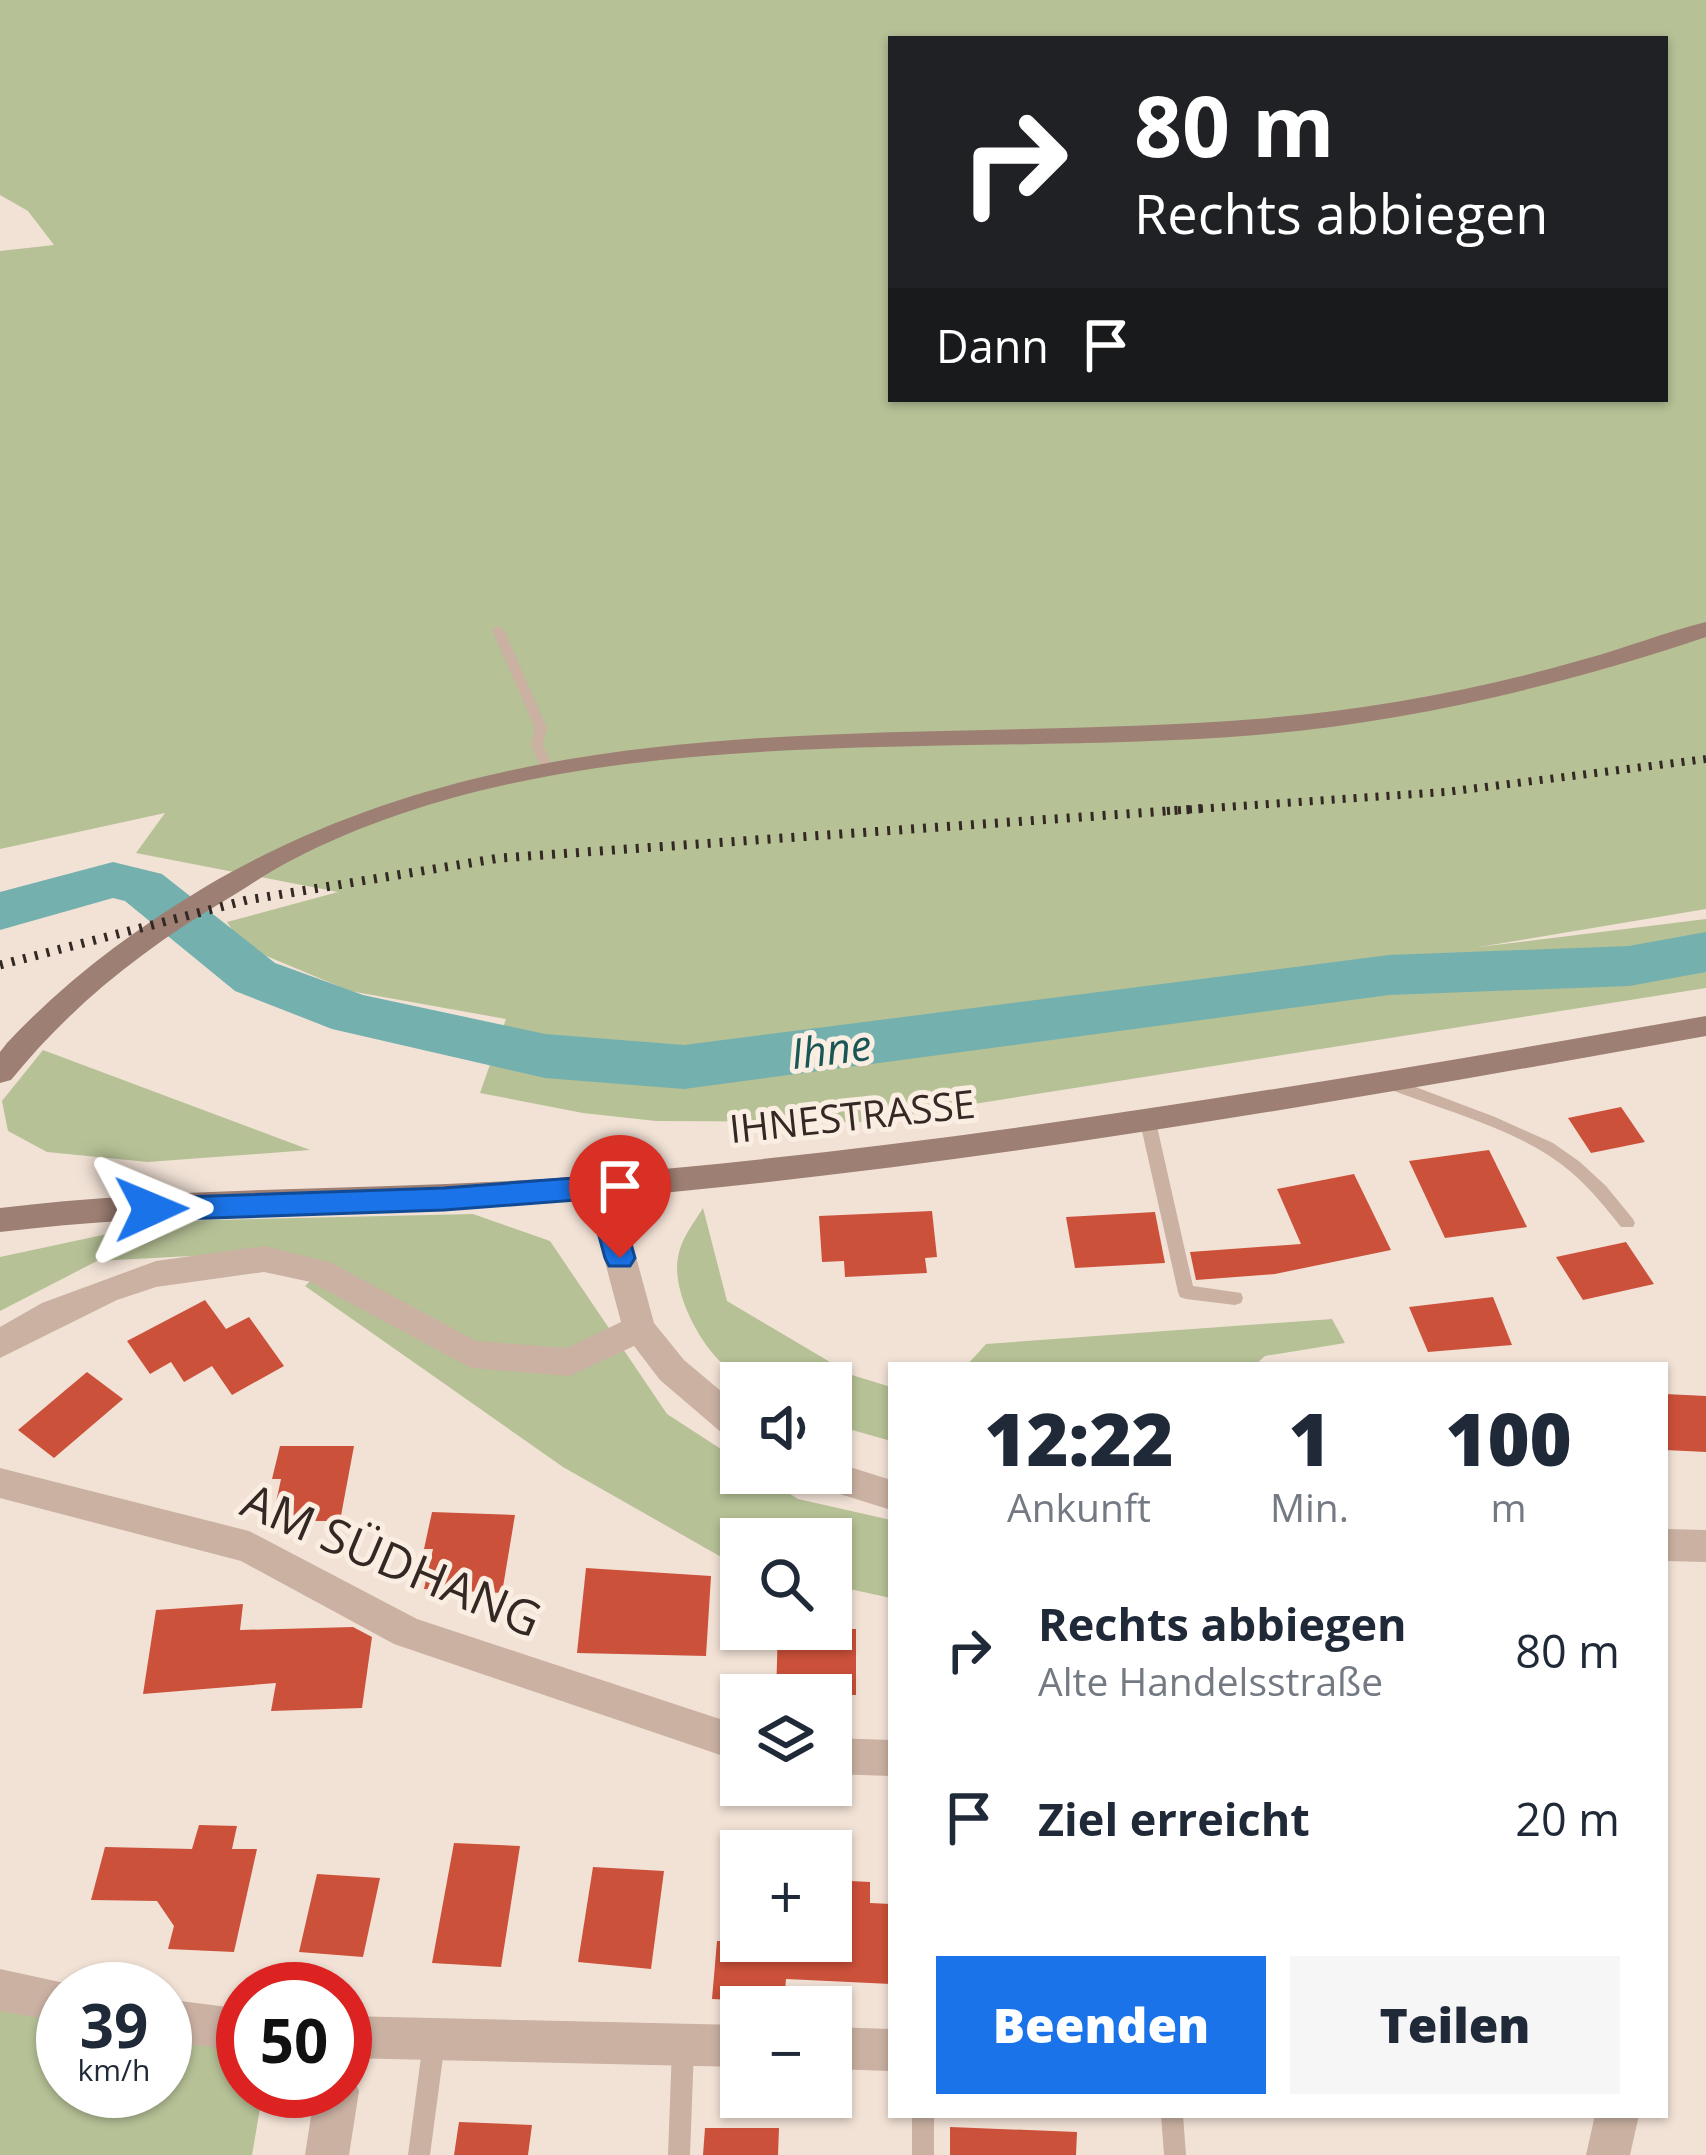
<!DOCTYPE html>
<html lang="de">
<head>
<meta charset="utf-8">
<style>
  :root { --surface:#fff; --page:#f6f6f7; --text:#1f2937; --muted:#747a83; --accent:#1a73e8 }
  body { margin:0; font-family:"Open Sans",sans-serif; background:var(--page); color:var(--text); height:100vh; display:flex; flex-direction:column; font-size:45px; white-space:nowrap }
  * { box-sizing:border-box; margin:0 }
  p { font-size:39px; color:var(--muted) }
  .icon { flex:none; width:66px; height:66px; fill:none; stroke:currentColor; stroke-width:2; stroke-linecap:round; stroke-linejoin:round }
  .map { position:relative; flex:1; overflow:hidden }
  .details { position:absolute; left:888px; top:1362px; width:780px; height:756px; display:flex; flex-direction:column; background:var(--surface); border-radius:0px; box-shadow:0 3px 9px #0004 }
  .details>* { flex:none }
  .banner { position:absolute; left:888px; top:36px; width:780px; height:366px; border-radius:0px; box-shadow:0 3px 9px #0004; background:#202124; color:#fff; overflow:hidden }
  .fabs { position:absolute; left:720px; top:1362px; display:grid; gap:24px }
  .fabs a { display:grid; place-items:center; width:132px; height:132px; border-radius:0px; background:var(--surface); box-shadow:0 3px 9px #0004; font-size:60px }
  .speed { position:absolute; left:36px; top:1962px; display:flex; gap:24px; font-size:60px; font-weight:700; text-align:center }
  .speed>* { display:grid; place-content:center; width:156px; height:156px; border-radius:50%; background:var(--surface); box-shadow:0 3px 9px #0004; line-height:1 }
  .speed small { font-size:30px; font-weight:400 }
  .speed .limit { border:18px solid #d22; background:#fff; color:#111 }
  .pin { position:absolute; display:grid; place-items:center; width:102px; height:102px; color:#fff; margin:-123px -51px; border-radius:50% 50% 50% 0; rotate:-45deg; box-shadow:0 0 12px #0007 }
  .pin .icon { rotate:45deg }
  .me { position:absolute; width:132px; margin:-66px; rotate:89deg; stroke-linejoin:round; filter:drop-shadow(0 0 9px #0008) }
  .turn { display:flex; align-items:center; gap:42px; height:252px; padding:0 48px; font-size:54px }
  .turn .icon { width:156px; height:156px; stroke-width:2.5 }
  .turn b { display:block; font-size:84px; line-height:102px }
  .then { display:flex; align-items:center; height:114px; padding:0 48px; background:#0003; gap:24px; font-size:45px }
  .eta { display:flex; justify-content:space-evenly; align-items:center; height:204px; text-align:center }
  .eta b { font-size:72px; font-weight:800; line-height:84px }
  .cta { display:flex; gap:24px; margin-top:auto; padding:24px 48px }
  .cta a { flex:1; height:138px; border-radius:0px; background:var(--accent); color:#fff; font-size:48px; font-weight:800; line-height:138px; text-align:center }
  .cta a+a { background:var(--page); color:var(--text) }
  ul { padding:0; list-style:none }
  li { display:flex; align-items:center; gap:36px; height:168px; padding:0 48px }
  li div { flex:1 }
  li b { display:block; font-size:45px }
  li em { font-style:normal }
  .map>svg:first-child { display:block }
</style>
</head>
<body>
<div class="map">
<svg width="1706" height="2155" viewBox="0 0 1706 2155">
  <rect width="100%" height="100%" fill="#f2e2d6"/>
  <!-- green -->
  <g fill="#b6c196" fill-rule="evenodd">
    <path d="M0,0H1706V909L1479,947L1706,919V988L860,1122L656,1121L583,1113L480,1093L506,1019L350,991L243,946L227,922L338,892L136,853L165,813L0,849V251L54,245L28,211L0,195ZM891,39H1665V399H891Z"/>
    <polygon points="43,1050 310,1150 148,1162 47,1152 8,1131 2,1101"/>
    <path d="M703,1208L727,1301L852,1375L891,1387V1441L831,1424V1383C807,1383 780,1387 756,1383C714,1376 670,1298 678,1257C681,1239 693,1224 703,1208Z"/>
    <polygon points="473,1214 550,1241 667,1414 741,1462 741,1473 757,1473 798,1499 891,1520 891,1598 831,1585 831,1539 741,1539 741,1565 730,1562 563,1467 305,1286 327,1265 266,1252 97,1261 0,1311 0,1257 168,1221"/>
    <polygon points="1332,1319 1345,1343 1265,1356 1255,1365 967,1365 986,1344"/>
    <polygon points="0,2002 63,2015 63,2091 165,2091 165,2036 243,2045 243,2091 263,2091 252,2155 0,2155"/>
  </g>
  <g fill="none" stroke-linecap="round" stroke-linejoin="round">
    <!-- river -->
    <polygon fill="#74b0ae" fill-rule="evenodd" points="113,862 162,874 275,963 363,995 545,1034 684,1045 1389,955 1629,946 1706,932 1706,972 1629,986 1389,995 684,1089 545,1078 332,1029 235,991 125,901 113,898 0,930 0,892"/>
  </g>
  <!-- building -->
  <g fill="#cc513a">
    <polygon points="1621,1107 1645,1142 1591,1153 1568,1118"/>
    <polygon points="1489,1150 1527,1227 1445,1238 1409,1161"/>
    <polygon points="1354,1174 1391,1250 1275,1274 1196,1280 1190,1252 1301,1244 1277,1189"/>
    <polygon points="932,1211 937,1257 925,1258 927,1273 845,1277 844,1261 822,1262 819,1216"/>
    <polygon points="1155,1212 1165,1263 1075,1268 1066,1217"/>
    <polygon points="1626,1242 1654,1284 1583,1300 1556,1257"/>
    <polygon points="1493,1297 1512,1345 1428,1352 1409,1307"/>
    <polygon points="205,1300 226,1329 249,1317 284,1366 232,1395 212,1366 184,1382 171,1362 150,1374 127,1341"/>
    <polygon points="87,1372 123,1399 54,1458 18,1430"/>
    <polygon points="1665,1394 1706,1396 1706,1452 1665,1450"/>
    <polygon points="280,1446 354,1446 340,1521 272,1521 281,1479 272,1479"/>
    <polygon points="432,1512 515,1515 502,1593 424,1589 433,1549 424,1549"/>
    <polygon points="586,1568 711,1576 706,1656 577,1653"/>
    <polygon points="243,1604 240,1630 353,1627 372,1637 362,1708 271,1711 276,1683 143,1694 156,1610"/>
    <polygon points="778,1629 856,1629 856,1695 776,1695"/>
    <polygon points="199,1825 237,1826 232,1849 257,1849 234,1952 168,1949 174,1926 157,1901 91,1900 105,1847 192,1849"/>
    <polygon points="454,1843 520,1846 501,1967 432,1963"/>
    <polygon points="593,1867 664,1871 651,1969 578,1962"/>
    <polygon points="317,1874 380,1878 363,1957 299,1952"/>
    <polygon points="831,1880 870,1882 870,1903 891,1904 891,1984 786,1979 784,2002 712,1999 717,1941 831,1941"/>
    <polygon points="459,2122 532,2125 528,2155 454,2155"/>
    <polygon points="950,2127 1077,2132 1076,2155 950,2155"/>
    <polygon points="705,2128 779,2128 778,2155 703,2155"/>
  </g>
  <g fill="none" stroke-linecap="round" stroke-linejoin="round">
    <!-- service -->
    <g fill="#cab1a2" fill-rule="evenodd">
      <polygon points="498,626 504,630 547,728 543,745 553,767 552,770 542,770 531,745 535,728 492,630"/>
      <path d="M1389,1077L1495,1117L1553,1143L1580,1162L1606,1186L1633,1219L1635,1223L1633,1227H1621C1606,1208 1590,1188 1571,1172C1519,1128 1446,1112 1384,1087L1381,1083Z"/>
      <polygon points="1148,1116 1153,1118 1156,1122 1193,1286 1241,1293 1243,1298 1241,1303 1235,1305 1186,1299 1180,1297 1178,1292 1140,1122 1143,1118"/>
      <polygon points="434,2031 442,2034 445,2042 430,2155 408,2155 423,2042 426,2034"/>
      <polygon points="683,2037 691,2040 694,2048 690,2155 668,2155 672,2048 675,2040"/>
      <rect x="912" y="2115" width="22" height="40"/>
      <polygon points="1161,2115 1183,2115 1186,2155 1164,2155"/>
    </g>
    <!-- minor -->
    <g fill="#cab1a2" fill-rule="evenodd">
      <polygon points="601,1175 612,1178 617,1187 654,1323 684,1360 741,1408 741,1444 729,1439 660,1380 634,1346 570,1376 471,1368 311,1282 264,1272 156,1287 117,1300 0,1358 0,1327 42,1303 156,1261 264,1246 330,1262 476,1341 567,1348 621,1322 585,1187 590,1178"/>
      <polygon points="831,1461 891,1480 891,1510 808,1484 802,1473 831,1473"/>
      <polygon points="0,1468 249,1531 417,1619 741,1726 741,1762 394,1644 241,1561 0,1498"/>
      <polygon points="1665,1529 1706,1530 1706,1562 1665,1561"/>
      <polygon points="831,1738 891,1740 891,1776 831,1774"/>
      <polygon points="0,1969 78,1986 63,1989 63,2022 0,2011"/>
      <polygon points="165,1999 243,2009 243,2051 165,2041"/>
      <polygon points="345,2016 741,2025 741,2067 345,2058"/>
      <polygon points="831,2027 891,2029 891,2071 831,2069"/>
      <polygon points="345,2073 352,2076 359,2091 349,2155 305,2155 315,2091 345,2091"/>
      <polygon points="1595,2115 1639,2115 1630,2155 1586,2155"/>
    </g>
    <!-- secondary -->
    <g fill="#9e7f73" fill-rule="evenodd">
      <path d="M1706,622V637C1560,686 1410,722 1256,735C947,760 578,713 294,859C270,871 247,887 224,901C143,949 71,1006 11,1080L0,1083V1052L7,1043C66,980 132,931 205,887C533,694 895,747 1256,719C1367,710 1478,690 1585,659C1626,648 1665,632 1706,622Z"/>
      <path d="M1706,1016V1036C1338,1102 969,1167 596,1199C398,1216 197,1208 0,1232V1208C197,1184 398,1192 596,1175C969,1144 1338,1080 1706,1016Z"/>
    </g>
    <!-- rail-far1 -->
    <polyline stroke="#342825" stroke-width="8" stroke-dasharray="3 8" stroke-linecap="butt" points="1167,811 1446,792 1706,759"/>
    <!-- rail -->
    <polyline stroke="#342825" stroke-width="9" stroke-dasharray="3 9" stroke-linecap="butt" points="0,965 247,900 500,858 1210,808"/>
  </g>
  <!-- route -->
  <polygon fill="#1a73e8" stroke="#114b97" stroke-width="3" points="601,1176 611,1179 615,1187 635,1258 630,1266 609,1266 605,1258 589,1199 444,1210 151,1220 141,1217 137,1209 141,1201 151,1198 444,1188"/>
  <g text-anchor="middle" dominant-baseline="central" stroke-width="10" stroke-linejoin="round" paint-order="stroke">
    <!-- street labels -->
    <g font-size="39" fill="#342825" stroke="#faede2">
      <text transform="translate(852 1115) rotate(-6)">IHNESTRASSE</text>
    </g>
    <!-- water labels -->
    <g font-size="42" font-style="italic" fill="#195756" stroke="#faede2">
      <text transform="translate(831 1048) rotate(-7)">Ihne</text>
    </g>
    <!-- near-street labels -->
    <g font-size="48" fill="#342825" stroke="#faede2">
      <text transform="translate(392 1559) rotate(23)">AM SÜDHANG</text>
    </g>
  </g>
</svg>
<div class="fabs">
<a><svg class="icon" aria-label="sound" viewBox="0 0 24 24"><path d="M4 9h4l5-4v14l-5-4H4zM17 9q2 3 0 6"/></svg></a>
<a><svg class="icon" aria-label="search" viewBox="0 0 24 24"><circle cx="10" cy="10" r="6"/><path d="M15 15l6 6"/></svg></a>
<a><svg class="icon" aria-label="layers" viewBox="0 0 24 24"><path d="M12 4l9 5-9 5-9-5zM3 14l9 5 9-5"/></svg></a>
<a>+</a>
<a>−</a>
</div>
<div class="speed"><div>39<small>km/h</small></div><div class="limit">50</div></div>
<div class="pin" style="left:620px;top:1258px;background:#d93025"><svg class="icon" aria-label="arrive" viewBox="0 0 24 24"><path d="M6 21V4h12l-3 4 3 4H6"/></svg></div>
<svg class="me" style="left:151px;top:1209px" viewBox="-20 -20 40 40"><path d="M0-17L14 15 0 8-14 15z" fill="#1a73e8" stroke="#fff" stroke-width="4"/></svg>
<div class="banner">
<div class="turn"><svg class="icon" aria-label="right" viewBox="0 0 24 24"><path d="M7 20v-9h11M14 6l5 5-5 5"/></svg><div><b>80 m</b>Rechts abbiegen</div></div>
<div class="then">Dann<svg class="icon" aria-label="arrive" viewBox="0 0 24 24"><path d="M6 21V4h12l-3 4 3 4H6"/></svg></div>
</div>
<section class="details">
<div class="eta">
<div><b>12:22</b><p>Ankunft</p></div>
<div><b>1</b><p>Min.</p></div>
<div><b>100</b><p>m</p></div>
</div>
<ul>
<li><svg class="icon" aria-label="right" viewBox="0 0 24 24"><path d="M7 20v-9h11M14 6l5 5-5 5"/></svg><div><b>Rechts abbiegen</b><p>Alte Handelsstraße</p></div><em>80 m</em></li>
<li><svg class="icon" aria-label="arrive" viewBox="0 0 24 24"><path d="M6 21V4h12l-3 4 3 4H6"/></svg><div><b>Ziel erreicht</b></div><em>20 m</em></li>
</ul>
<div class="cta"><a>Beenden</a><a>Teilen</a></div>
</section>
</div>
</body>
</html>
